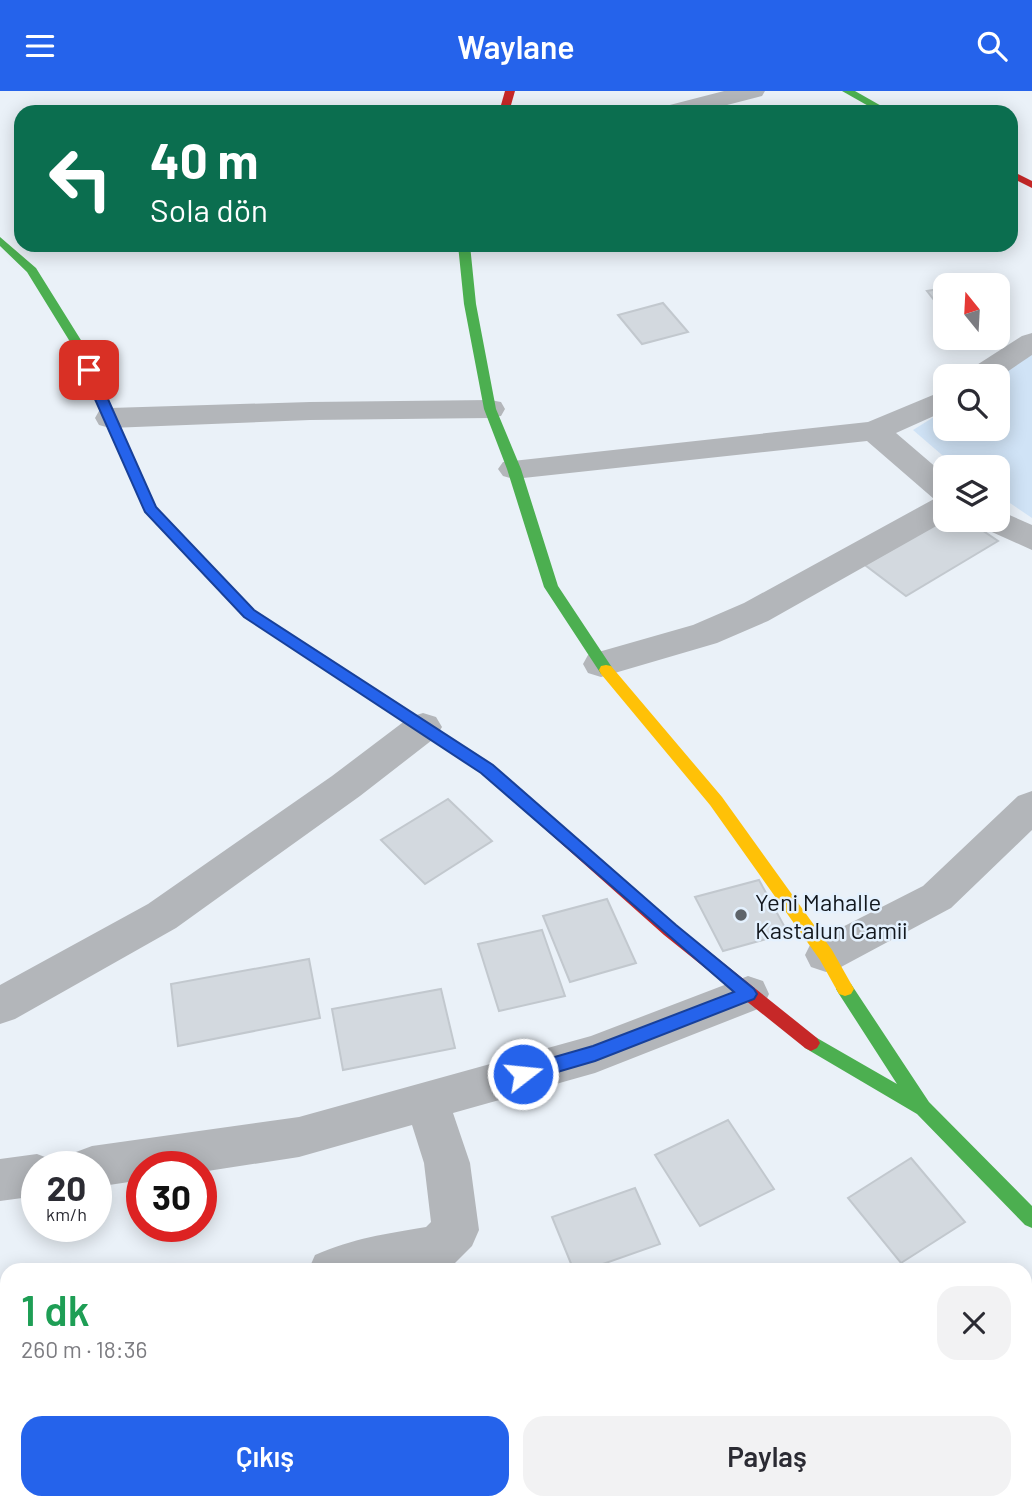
<!DOCTYPE html>
<html lang="tr">
<head>
<meta charset="utf-8">
<style>
  :root { --surface:#fff; --page:#f2f2f3; --text:#2b2b33; --muted:#7c7c81; --accent:#2563eb }
  body { margin:0; font-family:Barlow,sans-serif; background:var(--page); color:var(--text); height:100vh; display:flex; flex-direction:column; font-size:26px; white-space:nowrap }
  * { box-sizing:border-box; margin:0 }
  p { font-size:23px; color:var(--muted) }
  .icon { flex:none; width:38px; height:38px; fill:none; stroke:currentColor; stroke-width:2; stroke-linecap:round; stroke-linejoin:round }
  .map { position:relative; flex:1; overflow:hidden }
  .details { position:absolute; left:0px; top:1172px; width:1032px; height:247px; display:flex; flex-direction:column; background:var(--surface); border-radius:21px 21px 0 0; box-shadow:0 4px 18px #0003 }
  .details>* { flex:none }
  .hud { position:absolute; left:14px; top:14px; width:1004px; height:147px; border-radius:21px; box-shadow:0 4px 18px #0003; background:#0b6e4f; color:#fff; overflow:hidden }
  .needle { width:46px; rotate:342deg }
  .tools { position:absolute; left:933px; top:182px; display:grid; gap:14px }
  .tools a { display:grid; place-items:center; width:77px; height:77px; border-radius:14px; background:var(--surface); box-shadow:0 4px 18px #0003; font-size:35px }
  .speed { position:absolute; left:21px; top:1060px; display:flex; gap:14px; font-size:35px; font-weight:700; text-align:center }
  .speed>* { display:grid; place-content:center; width:91px; height:91px; border-radius:50%; background:var(--surface); box-shadow:0 4px 18px #0003; line-height:1 }
  .speed small { font-size:18px; font-weight:400 }
  .speed .limit { border:10px solid #d22; background:#fff; color:#111 }
  .pin { position:absolute; display:grid; place-items:center; width:60px; height:60px; color:#fff; margin:-30px; border-radius:14px; box-shadow:0 4px 10px #0006 }
  .me { position:absolute; width:77px; margin:-38px; rotate:74deg; stroke-linejoin:round; filter:drop-shadow(0 0 5px #0008) }
  .turn { display:flex; align-items:center; gap:24px; height:147px; padding:0 21px; font-size:32px }
  .turn .icon { width:91px; height:91px; stroke-width:2.5 }
  .turn b { display:block; font-size:49px; line-height:60px }
  .round { display:grid; place-items:center; flex:none; width:74px; height:74px; border-radius:21px; background:var(--page) }
  .overview { display:flex; align-items:center; justify-content:space-between; height:119px; padding:0 21px }
  h1 { font-size:42px; font-weight:600; line-height:52px; color:#1e9e55 }
  .cta { display:flex; gap:14px; margin-top:auto; padding:14px 21px }
  .cta a { flex:1; height:80px; border-radius:21px; background:var(--accent); color:#fff; font-size:28px; font-weight:600; line-height:80px; text-align:center }
  .cta a+a { background:var(--page); color:var(--text) }
  header { display:flex; justify-content:space-between; align-items:center; height:91px; padding:0 21px; background:var(--accent); color:#fff; font-size:32px; font-weight:600 }
  .map>svg:first-child { display:block }
</style>
</head>
<body>
<header><svg class="icon" aria-label="menu" viewBox="0 0 24 24"><path d="M4 6h16M4 12h16M4 18h16"/></svg>Waylane<svg class="icon" aria-label="search" viewBox="0 0 24 24"><circle cx="10" cy="10" r="6"/><path d="M15 15l6 6"/></svg></header>
<div class="map">
<svg width="1032" height="1418" viewBox="0 0 1032 1418">
  <rect width="100%" height="100%" fill="#eaf1f8"/>
  <!-- green -->
  <polygon fill="#d0e3f6" points="1032,263 1032,427 998,404 998,376 956,376 913,339 945,319 945,338 998,338 998,285"/>
  <!-- building -->
  <g fill="#d3d9df" stroke="#c2c8ce" stroke-width="2">
    <polygon points="945,197 945,223 927,200"/>
    <polygon points="663,212 688,241 642,253 618,224"/>
    <polygon points="945,428 967,429 998,450 906,505 865,474"/>
    <polygon points="448,708 492,750 425,793 381,749"/>
    <polygon points="759,789 788,842 723,860 695,806"/>
    <polygon points="607,808 636,872 570,891 543,825"/>
    <polygon points="542,839 565,905 499,920 478,853"/>
    <polygon points="309,868 320,927 178,955 171,893"/>
    <polygon points="441,898 455,957 343,979 332,918"/>
    <polygon points="728,1029 774,1098 700,1135 655,1064"/>
    <polygon points="911,1067 965,1131 901,1172 848,1107"/>
    <polygon points="635,1097 660,1153 583,1180 574,1180 552,1126"/>
    <polygon points="1032,1231 1032,1324 1028,1316 1026,1316 1026,1233"/>
  </g>
  <g fill="none" stroke-linecap="round" stroke-linejoin="round">
    <!-- street -->
    <g fill="#b3b6ba" fill-rule="evenodd">
      <polygon points="724,0 765,0 762,5 700,21 659,21 662,16"/>
      <polygon points="1032,242 1032,264 998,287 965,285 969,279 1022,245"/>
      <polygon points="945,299 945,320 896,342 945,384 945,429 947,429 768,530 717,552 601,586 588,582 583,573 588,564 693,534 744,512 934,408 867,350 514,388 503,385 498,378 503,371 868,331"/>
      <polygon points="490,309 501,311 505,318 501,325 490,327 310,329 110,337 99,334 95,327 99,320 110,317 310,311"/>
      <polygon points="998,419 1032,434 1032,459 983,437 979,429 998,429"/>
      <polygon points="423,622 436,626 442,636 436,646 360,705 176,837 15,928 0,933 0,894 148,813 332,685 410,626"/>
      <polygon points="1032,700 1032,739 951,817 841,876 826,881 811,876 805,864 811,852 923,795 1018,705"/>
      <path d="M748,885L763,890L769,903L763,916L595,982L453,1022L470,1072L479,1139L472,1155L455,1172L438,1178L308,1180L315,1164C354,1147 385,1143 426,1136L431,1131L424,1072L412,1034L299,1066L201,1081V1076H142V1089L96,1096V1076H69L76,1061L92,1055L299,1026L591,945Z"/>
      <polygon points="37,1063 53,1069 56,1076 37,1076 37,1105 0,1110 0,1068"/>
      <rect x="0" y="1208" width="7" height="48"/>
    </g>
    <!-- fast -->
    <g fill="#4caf50" fill-rule="evenodd">
      <polygon points="842,0 855,0 892,21 879,21"/>
      <polygon points="0,146 36,177 84,254 156,416 254,519 461,654 464,658 461,662 451,662 244,525 145,421 72,254 27,181 0,155"/>
      <polygon points="458,154 470,154 476,213 496,318 521,378 558,495 611,575 613,579 611,583 601,583 544,496 507,378 484,318 464,213"/>
      <polygon points="845,891 851,893 929,1011 1032,1115 1032,1137 1025,1134 917,1023 805,957 802,952 805,947 811,944 817,947 897,993 839,903 836,898 839,893"/>
    </g>
    <!-- slow -->
    <polygon fill="#ffc107" fill-rule="evenodd" points="606,574 611,575 722,706 832,859 854,898 851,903 845,905 839,903 820,869 710,714 601,583 599,579 601,575"/>
    <!-- jam -->
    <g fill="#c62828" fill-rule="evenodd">
      <polygon points="505,0 515,0 509,21 499,21"/>
      <polygon points="1012,80 1032,90 1032,97 1012,87"/>
      <polygon points="456,652 492,674 676,834 817,947 820,952 817,957 811,960 805,957 664,844 482,682 451,662 448,658 451,654"/>
    </g>
  </g>
  <!-- route -->
  <polygon fill="#2563eb" stroke="#184099" stroke-width="2" points="89,275 95,279 156,416 254,519 493,674 676,834 754,898 757,903 754,908 595,970 523,991 516,989 514,983 516,977 593,955 734,901 481,682 244,526 145,421 82,279"/>
  <!-- markers -->
  <circle fill="#5e646a" stroke="#e4f1fe" stroke-width="2.5" cx="741" cy="824" r="7"/>
  <g text-anchor="middle" dominant-baseline="central" stroke-width="5" stroke-linejoin="round" paint-order="stroke">
    <!-- poi labels -->
    <g font-size="24" fill="#13181e" stroke="#e4f1fe" text-anchor="start">
      <text x="755" y="810">Yeni Mahalle<tspan x="755" dy="28">Kastalun Camii</tspan></text>
    </g>
  </g>
</svg>
<div class="tools">
<a><svg class="needle" viewBox="-14 -14 28 28"><path d="M0-13l5 13h-10z" fill="#e53935"/><path d="M0 13l5-13h-10z" fill="#7c7c81"/></svg></a>
<a><svg class="icon" aria-label="search" viewBox="0 0 24 24"><circle cx="10" cy="10" r="6"/><path d="M15 15l6 6"/></svg></a>
<a><svg class="icon" aria-label="layers" viewBox="0 0 24 24"><path d="M12 4l9 5-9 5-9-5zM3 14l9 5 9-5"/></svg></a>
</div>
<div class="speed"><div>20<small>km/h</small></div><div class="limit">30</div></div>
<div class="pin" style="left:89px;top:279px;background:#d93025"><svg class="icon" aria-label="arrive" viewBox="0 0 24 24"><path d="M6 21V4h12l-3 4 3 4H6"/></svg></div>
<svg class="me" style="left:523px;top:983px" viewBox="-20 -20 40 40"><circle r="17" fill="#2563eb" stroke="#fff" stroke-width="3"/><path d="M0-11L8 9 0 5-8 9z" fill="#fff"/></svg>
<div class="hud">
<div class="turn"><svg class="icon" aria-label="left" viewBox="0 0 24 24"><path d="M17 20v-9H6M10 6l-5 5 5 5"/></svg><div><b>40 m</b>Sola dön</div></div>
</div>
<section class="details">
<div class="overview"><div><h1>1 dk</h1><p>260 m · 18:36</p></div><a class="round"><svg class="icon" aria-label="close" viewBox="0 0 24 24"><path d="M6 6l12 12M18 6L6 18"/></svg></a></div>
<div class="cta"><a>Çıkış</a><a>Paylaş</a></div>
</section>
</div>
</body>
</html>
